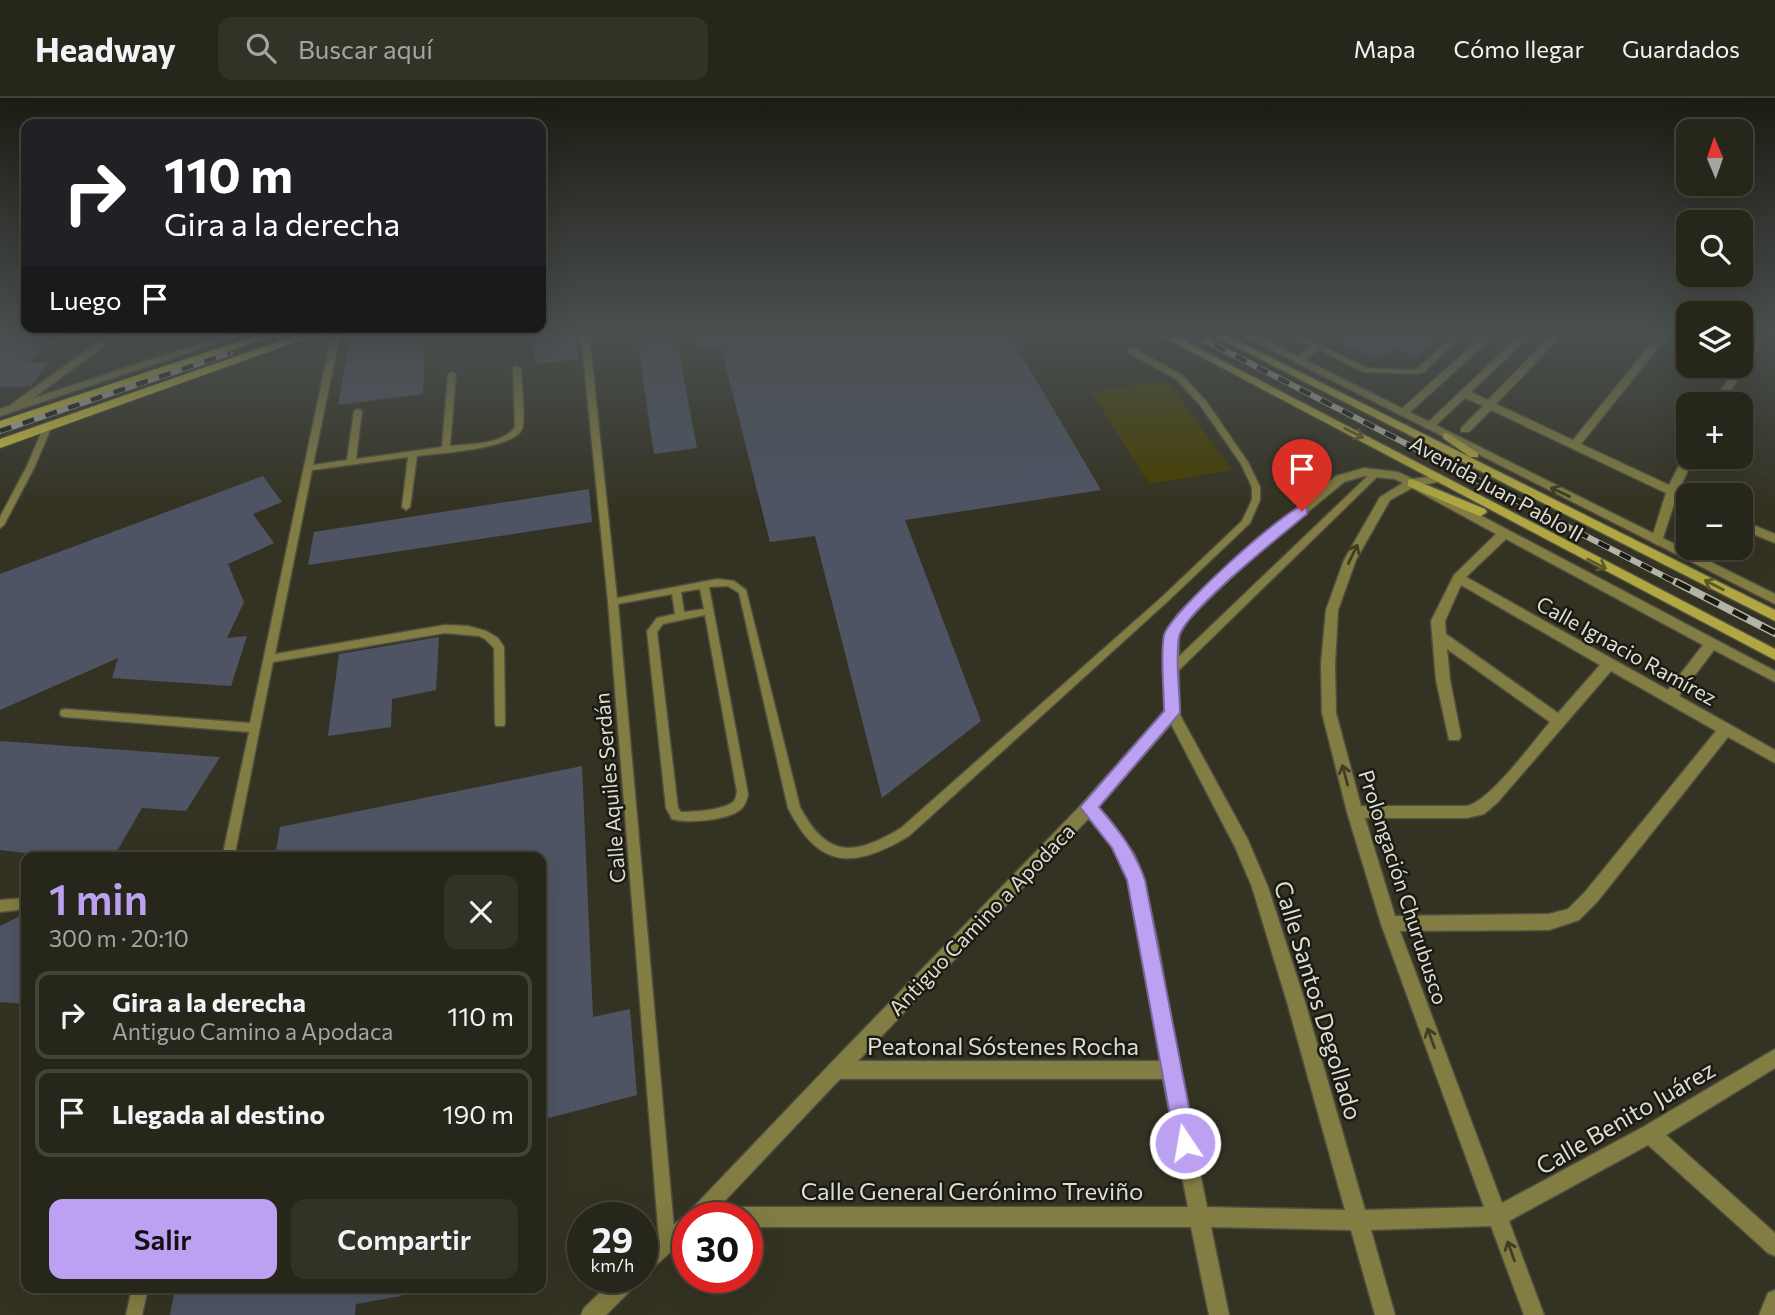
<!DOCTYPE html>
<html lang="es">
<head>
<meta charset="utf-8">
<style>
  :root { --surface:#27261a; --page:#333227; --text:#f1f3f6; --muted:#a4a5a2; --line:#434339; --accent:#bca0f2 }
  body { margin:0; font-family:Commissioner,sans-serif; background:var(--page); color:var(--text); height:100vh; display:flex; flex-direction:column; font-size:26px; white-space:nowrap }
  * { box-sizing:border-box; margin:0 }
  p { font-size:23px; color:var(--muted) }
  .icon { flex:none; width:38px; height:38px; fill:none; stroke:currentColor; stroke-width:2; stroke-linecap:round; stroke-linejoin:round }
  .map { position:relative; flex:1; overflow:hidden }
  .sheet { position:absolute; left:21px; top:754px; width:525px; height:441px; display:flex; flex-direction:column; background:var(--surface); border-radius:14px; box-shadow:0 7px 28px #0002,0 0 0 2px var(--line) }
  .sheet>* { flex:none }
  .top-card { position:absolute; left:21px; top:21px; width:525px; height:214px; border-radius:14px; box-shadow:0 7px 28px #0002,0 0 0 2px var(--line); background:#202124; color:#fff; overflow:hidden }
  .needle { width:46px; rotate:358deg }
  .buttons { position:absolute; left:1676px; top:21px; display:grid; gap:14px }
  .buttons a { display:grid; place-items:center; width:77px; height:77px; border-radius:14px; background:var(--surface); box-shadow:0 7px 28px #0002,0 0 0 2px var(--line); font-size:35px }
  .speed { position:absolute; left:567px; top:1104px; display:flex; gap:14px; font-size:35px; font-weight:700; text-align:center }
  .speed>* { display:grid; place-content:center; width:91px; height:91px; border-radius:50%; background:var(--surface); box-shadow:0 7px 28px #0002,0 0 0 2px var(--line); line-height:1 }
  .speed small { font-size:18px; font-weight:400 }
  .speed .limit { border:10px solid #d22; background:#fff; color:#111 }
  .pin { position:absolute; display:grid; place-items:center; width:60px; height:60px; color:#fff; margin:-72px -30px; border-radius:50% 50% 50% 0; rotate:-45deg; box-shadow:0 0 7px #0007 }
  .pin .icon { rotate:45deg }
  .me { position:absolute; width:77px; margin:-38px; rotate:348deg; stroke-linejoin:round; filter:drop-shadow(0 0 5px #0008) }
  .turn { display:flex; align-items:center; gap:24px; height:147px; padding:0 28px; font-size:32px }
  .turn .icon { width:91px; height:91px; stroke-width:2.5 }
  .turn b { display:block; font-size:49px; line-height:60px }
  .then { display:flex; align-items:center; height:66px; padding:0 28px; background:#0003; gap:14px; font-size:26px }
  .round { display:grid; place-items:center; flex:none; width:74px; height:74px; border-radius:14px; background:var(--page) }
  .summary { display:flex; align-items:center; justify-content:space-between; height:119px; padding:0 28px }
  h1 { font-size:42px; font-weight:600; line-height:52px; color:var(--accent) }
  .action { display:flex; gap:14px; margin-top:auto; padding:14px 28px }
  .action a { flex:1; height:80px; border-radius:14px; background:var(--accent); color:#111; font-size:28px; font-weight:600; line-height:80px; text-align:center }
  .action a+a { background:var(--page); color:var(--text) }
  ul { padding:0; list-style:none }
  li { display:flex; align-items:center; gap:21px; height:88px; margin:0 14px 10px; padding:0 14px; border:4px solid var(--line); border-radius:14px }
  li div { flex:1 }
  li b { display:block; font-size:26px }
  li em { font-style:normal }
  header { display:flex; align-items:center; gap:42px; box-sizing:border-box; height:98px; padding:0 35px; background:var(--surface); border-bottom:2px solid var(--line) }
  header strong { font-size:33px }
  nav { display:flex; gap:38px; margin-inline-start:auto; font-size:24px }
  .search { width:490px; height:63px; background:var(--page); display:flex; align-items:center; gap:18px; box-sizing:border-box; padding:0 24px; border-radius:14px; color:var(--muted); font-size:26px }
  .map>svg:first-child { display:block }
</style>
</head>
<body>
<header>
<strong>Headway</strong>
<div class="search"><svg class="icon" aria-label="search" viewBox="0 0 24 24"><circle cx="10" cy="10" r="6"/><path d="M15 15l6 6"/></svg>Buscar aquí</div>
<nav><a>Mapa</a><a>Cómo llegar</a><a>Guardados</a></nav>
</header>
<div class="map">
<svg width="1775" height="1217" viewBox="0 0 1775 1217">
  <rect width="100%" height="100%" fill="#343323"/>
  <!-- green -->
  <polygon fill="#454000" points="1167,282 1167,283 1232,372 1149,386 1091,294"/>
  <!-- building -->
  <g fill="#4e5464">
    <polygon points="351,236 426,236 423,296 338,307"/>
    <polygon points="533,236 577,236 579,261 535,266"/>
    <polygon points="695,236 1009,236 1101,392 905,422 981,623 882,700 815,438 770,444 721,249 698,252"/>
    <polygon points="1322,236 1441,236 1415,260 1396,250 1384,258 1373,260"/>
    <polygon points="50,240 29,265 49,265 31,288 0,289 0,244"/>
    <polygon points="677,243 697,350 654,356 638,248"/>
    <polygon points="263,378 282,404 253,416 274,445 228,466 244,504 227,540 247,538 231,588 112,580 118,560 0,612 0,476"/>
    <polygon points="589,391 592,424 308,467 314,434"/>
    <polygon points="439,539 436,592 392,601 391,629 328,638 339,556"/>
    <polygon points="0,643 220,659 186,713 142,710 113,760 67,760 0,752"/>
    <polygon points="582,668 593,919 630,911 637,997 541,1022 541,760 275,760 280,729"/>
    <polygon points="26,815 26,906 0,904 0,828"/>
    <polygon points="175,1190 401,1190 401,1198 356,1206 355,1217 170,1217"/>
  </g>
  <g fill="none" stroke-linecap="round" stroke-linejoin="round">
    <!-- service casing -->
    <g stroke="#4f4e3f" stroke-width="3">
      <g id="service">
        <polygon points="47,236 43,238 0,241 0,237"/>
        <polygon points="73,236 85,236 53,246 49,244"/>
        <path d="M332,236H340L313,367L347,362L354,313L358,311L362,313L356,361L442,349L448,276L452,274L456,276L450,348C471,346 502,347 515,329L513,270L517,268L521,270C521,283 526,321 522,331C514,351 438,355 417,358L410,409L406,412L402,409L408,359L312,372L275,556L445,527L468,528L486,533L498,540L504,549L505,625L504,628H496L495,625L494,550L485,541L479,538L445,535L273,564L234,760H222L249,634L65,619L61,618L60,615L61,612L65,611L250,625Z"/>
        <path d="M581,236H589L617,500L717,481L734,483L746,492L800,709C827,761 855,758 901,730L1162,499L1242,423L1252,402V389L1241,366L1200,307L1176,281L1129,255V251H1135L1182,277L1206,303L1248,364L1260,389V402L1250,425L1168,503L909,738C854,771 819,772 788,710L739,495L728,488L709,489L748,696C747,702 745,708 740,712C727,722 688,726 672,721L666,710L647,533L657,520L675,516L672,496L618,506L675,1142L672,1147L667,1150L662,1147L659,1142L608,504ZM700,491L704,511L684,514L681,494ZM705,517L737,694C736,698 736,701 733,704C723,712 694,714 681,714L678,710L657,534L663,526Z"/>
        <polygon points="1287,236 1297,236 1367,270 1414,272 1418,270 1455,236 1463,236 1424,274 1415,276 1363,274 1318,251 1301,265 1295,265 1295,261 1312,248"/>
        <polygon points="44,328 47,328 51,330 35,368 4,427 0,430 0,419 27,368"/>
        <polygon points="1376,372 1379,373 1379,377 1176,575 1168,575 1167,572 1168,569 1373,373"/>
        <polygon points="26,800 26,811 0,814 0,802"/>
        <polygon points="132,1190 148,1190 142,1217 126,1217"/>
      </g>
    </g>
    <!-- minor casing -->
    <g stroke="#4f4e3f" stroke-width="3">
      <g id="minor">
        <polygon points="109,236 120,236 17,312 9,312 9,308"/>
        <polygon points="1485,236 1496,236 1407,317 1399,317 1399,313"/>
        <polygon points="1521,236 1532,236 1471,294 1488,302 1552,236 1563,236 1496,306 1573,342 1659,236 1669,236 1581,346 1669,387 1685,356 1689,355 1689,359 1694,359 1679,392 1691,397 1689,397 1689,405 1676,400 1661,446 1657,447 1651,443 1666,395 1491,312 1469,334 1461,334 1461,330 1483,308 1465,300 1433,330 1425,330 1424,328"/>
        <polygon points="1757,236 1766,238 1722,306 1712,306 1737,268 1741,268 1741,261"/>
        <path d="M1364,370L1398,374L1413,381L1442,377V383L1423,387L1775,573V584L1714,552L1679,598L1775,652V665L1728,639L1597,804L1579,822L1549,832L1400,833L1502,1105L1643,1029L1775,951V970L1666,1037L1775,1135V1158L1768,1155L1648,1047L1509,1123L1544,1217H1524L1491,1128L1371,1132L1395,1217H1375L1351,1132L1211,1129L1229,1217H1209L1191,1129H747V1120H688V1139L649,1173L642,1176V1152L686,1117L830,966L1084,704L1165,613V537L1178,516L1232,464L1336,378ZM1364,378L1395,381L1403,385L1380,399L1344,462L1326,512L1321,566L1322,615L1347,714L1381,826L1484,1109L1365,1112L1305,904L1268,789L1248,742L1179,615V537L1188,522L1240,470L1344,384ZM1412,390L1496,436L1454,477L1431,523L1436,582L1449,642H1459L1461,638L1450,582L1447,551L1550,624C1532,645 1491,702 1467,708H1361L1336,615L1335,566L1338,512L1356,462L1390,402ZM1506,441L1703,547L1668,592L1466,479ZM1461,487L1600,567L1558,615L1446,536L1445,523ZM1611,573L1716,633L1585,794L1568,811L1549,816L1395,818L1365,720H1467L1484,716L1498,704ZM1171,626L1235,749L1252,789L1287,904L1345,1112L1207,1109L1179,972L1158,846L1144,781L1135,757L1098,709ZM1089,720L1113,750L1122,765L1128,781L1142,846L1160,963H858ZM840,981H1163L1188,1109H719Z"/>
        <polygon points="1741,422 1775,436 1775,445 1741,431"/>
        <polygon points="615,1180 639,1180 636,1187 606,1217 581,1217 584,1210"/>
        <polygon points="1775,1192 1775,1217 1759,1217 1768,1195"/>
      </g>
    </g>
    <!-- tertiary casing -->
    <g stroke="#4f4e3f" stroke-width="3">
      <g id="tertiary">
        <polygon points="229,236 244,236 0,318 0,311"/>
        <polygon points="1240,236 1253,236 1775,496 1775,506"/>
      </g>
    </g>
    <!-- secondary casing -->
    <g stroke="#4f4e3f" stroke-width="3">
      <g id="secondary">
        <polygon points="1158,236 1171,236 1775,551 1775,562"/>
        <polygon points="1211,236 1224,236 1775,512 1775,523"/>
        <polygon points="1447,335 1478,355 1478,359 1470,359 1443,340 1443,336"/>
        <polygon points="1412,381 1485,411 1487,414 1481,418 1477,417 1408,388 1408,382"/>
      </g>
    </g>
    <!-- primary casing -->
    <g stroke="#4f4e3f" stroke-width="2">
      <g id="primary">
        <polygon points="261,236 279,236 0,331 0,323"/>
        <polygon points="300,236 318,236 0,350 0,341"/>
      </g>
    </g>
    <!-- service -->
    <use href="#service" fill="#827d42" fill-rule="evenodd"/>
    <!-- minor -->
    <use href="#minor" fill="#827d42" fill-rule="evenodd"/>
    <!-- tertiary -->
    <use href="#tertiary" fill="#827d42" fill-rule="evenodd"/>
    <!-- secondary -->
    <use href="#secondary" fill="#b0a742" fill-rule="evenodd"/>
    <!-- primary -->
    <use href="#primary" fill="#d3c73d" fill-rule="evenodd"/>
    <!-- rail-far1 casing -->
    <g stroke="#b4b3a8" stroke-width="6">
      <g id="rail-far1">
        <polyline points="1193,236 1679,486"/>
        <polyline points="0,333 230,255"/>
      </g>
    </g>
    <!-- rail casing -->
    <g stroke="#b4b3a8" stroke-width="8">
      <polyline id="rail" points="1676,484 1775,535"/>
    </g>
    <!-- rail-far1 -->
    <use href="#rail-far1" stroke="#1b1b13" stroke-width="4.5" stroke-dasharray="12" stroke-linecap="butt"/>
    <!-- rail -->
    <use href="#rail" stroke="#1b1b13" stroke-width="5" stroke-dasharray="16" stroke-linecap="butt"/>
  </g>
  <!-- one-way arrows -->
  <defs><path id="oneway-shaft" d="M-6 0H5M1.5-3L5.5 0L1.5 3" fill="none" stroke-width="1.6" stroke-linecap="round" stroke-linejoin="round" transform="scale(1.75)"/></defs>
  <g stroke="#5e5a28">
    <use href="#oneway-shaft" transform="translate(1354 335) rotate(27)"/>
    <use href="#oneway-shaft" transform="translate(1597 466) rotate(27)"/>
    <use href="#oneway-shaft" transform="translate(1714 487) rotate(-153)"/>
  </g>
  <g stroke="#3f3d23">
    <use href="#oneway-shaft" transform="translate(1560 394) rotate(-154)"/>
    <use href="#oneway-shaft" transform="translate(1353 456) rotate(-64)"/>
    <use href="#oneway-shaft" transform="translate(1345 677) rotate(-105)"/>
    <use href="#oneway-shaft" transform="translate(1431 940) rotate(-110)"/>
    <use href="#oneway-shaft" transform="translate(1511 1153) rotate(-110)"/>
  </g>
  <!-- sky -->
  <linearGradient id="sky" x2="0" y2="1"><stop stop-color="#1d1c13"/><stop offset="0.58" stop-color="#4a5050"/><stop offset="1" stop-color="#4a5050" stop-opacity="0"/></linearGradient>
  <rect width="1775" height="406" fill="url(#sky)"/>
  <!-- route -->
  <path fill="#bca0f2" stroke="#7a689d" stroke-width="2" d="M1302,408L1307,410V416C1284,435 1183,515 1179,539C1175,563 1180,591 1180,615L1099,709C1119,732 1135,753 1145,782L1196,1045L1193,1053L1185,1056L1178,1053L1175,1045L1127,782L1112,750L1080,709L1164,613C1164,593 1160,555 1164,537C1170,515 1280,415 1302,408Z"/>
  <g text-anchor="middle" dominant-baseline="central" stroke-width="5" stroke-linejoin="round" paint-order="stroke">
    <!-- street labels -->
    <g font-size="21" fill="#deddd3" stroke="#1b1b13">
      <text transform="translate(1497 390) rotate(29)">Avenida Juan Pablo II</text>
      <text transform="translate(1627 552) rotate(29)">Calle Ignacio Ramírez</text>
      <text transform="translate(609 690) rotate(-95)">Calle Aquiles Serdán</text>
      <text transform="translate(1404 789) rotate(72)">Prolongación Churubusco</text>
      <text transform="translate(981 821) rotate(-46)">Antiguo Camino a Apodaca</text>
    </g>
    <!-- near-street labels -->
    <g font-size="24" fill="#deddd3" stroke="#1b1b13">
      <text transform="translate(1319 902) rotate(73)">Calle Santos Degollado</text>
      <text x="1003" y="947">Peatonal Sóstenes Rocha</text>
      <text transform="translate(1625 1019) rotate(-30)">Calle Benito Juárez</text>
      <text x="972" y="1092">Calle General Gerónimo Treviño</text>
    </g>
  </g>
</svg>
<div class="buttons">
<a><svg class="needle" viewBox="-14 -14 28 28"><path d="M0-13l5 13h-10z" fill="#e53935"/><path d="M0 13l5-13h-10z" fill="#a4a5a2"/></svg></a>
<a><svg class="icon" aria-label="search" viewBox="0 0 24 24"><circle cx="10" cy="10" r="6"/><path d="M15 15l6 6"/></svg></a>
<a><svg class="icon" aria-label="layers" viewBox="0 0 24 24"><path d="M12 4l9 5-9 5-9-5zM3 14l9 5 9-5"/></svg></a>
<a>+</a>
<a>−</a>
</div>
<div class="speed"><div>29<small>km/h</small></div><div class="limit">30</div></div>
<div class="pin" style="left:1302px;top:413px;background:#d93025"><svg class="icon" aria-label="arrive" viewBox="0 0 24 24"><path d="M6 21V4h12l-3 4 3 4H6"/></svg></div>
<svg class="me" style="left:1185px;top:1045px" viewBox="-20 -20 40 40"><circle r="17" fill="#bca0f2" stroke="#fff" stroke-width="3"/><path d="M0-11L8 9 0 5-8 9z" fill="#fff"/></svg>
<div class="top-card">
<div class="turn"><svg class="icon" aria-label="right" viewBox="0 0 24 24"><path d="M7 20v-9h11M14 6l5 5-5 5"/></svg><div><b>110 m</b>Gira a la derecha</div></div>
<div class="then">Luego<svg class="icon" aria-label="arrive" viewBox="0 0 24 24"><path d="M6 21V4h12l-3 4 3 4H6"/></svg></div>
</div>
<section class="sheet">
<div class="summary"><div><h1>1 min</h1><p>300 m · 20:10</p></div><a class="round"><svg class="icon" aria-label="close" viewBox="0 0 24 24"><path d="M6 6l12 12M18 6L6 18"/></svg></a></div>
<ul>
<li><svg class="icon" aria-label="right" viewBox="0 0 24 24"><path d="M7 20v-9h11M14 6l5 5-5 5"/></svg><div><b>Gira a la derecha</b><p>Antiguo Camino a Apodaca</p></div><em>110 m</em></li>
<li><svg class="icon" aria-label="arrive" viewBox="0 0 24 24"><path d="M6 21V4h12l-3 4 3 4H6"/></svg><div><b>Llegada al destino</b></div><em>190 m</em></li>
</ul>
<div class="action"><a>Salir</a><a>Compartir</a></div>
</section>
</div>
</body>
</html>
